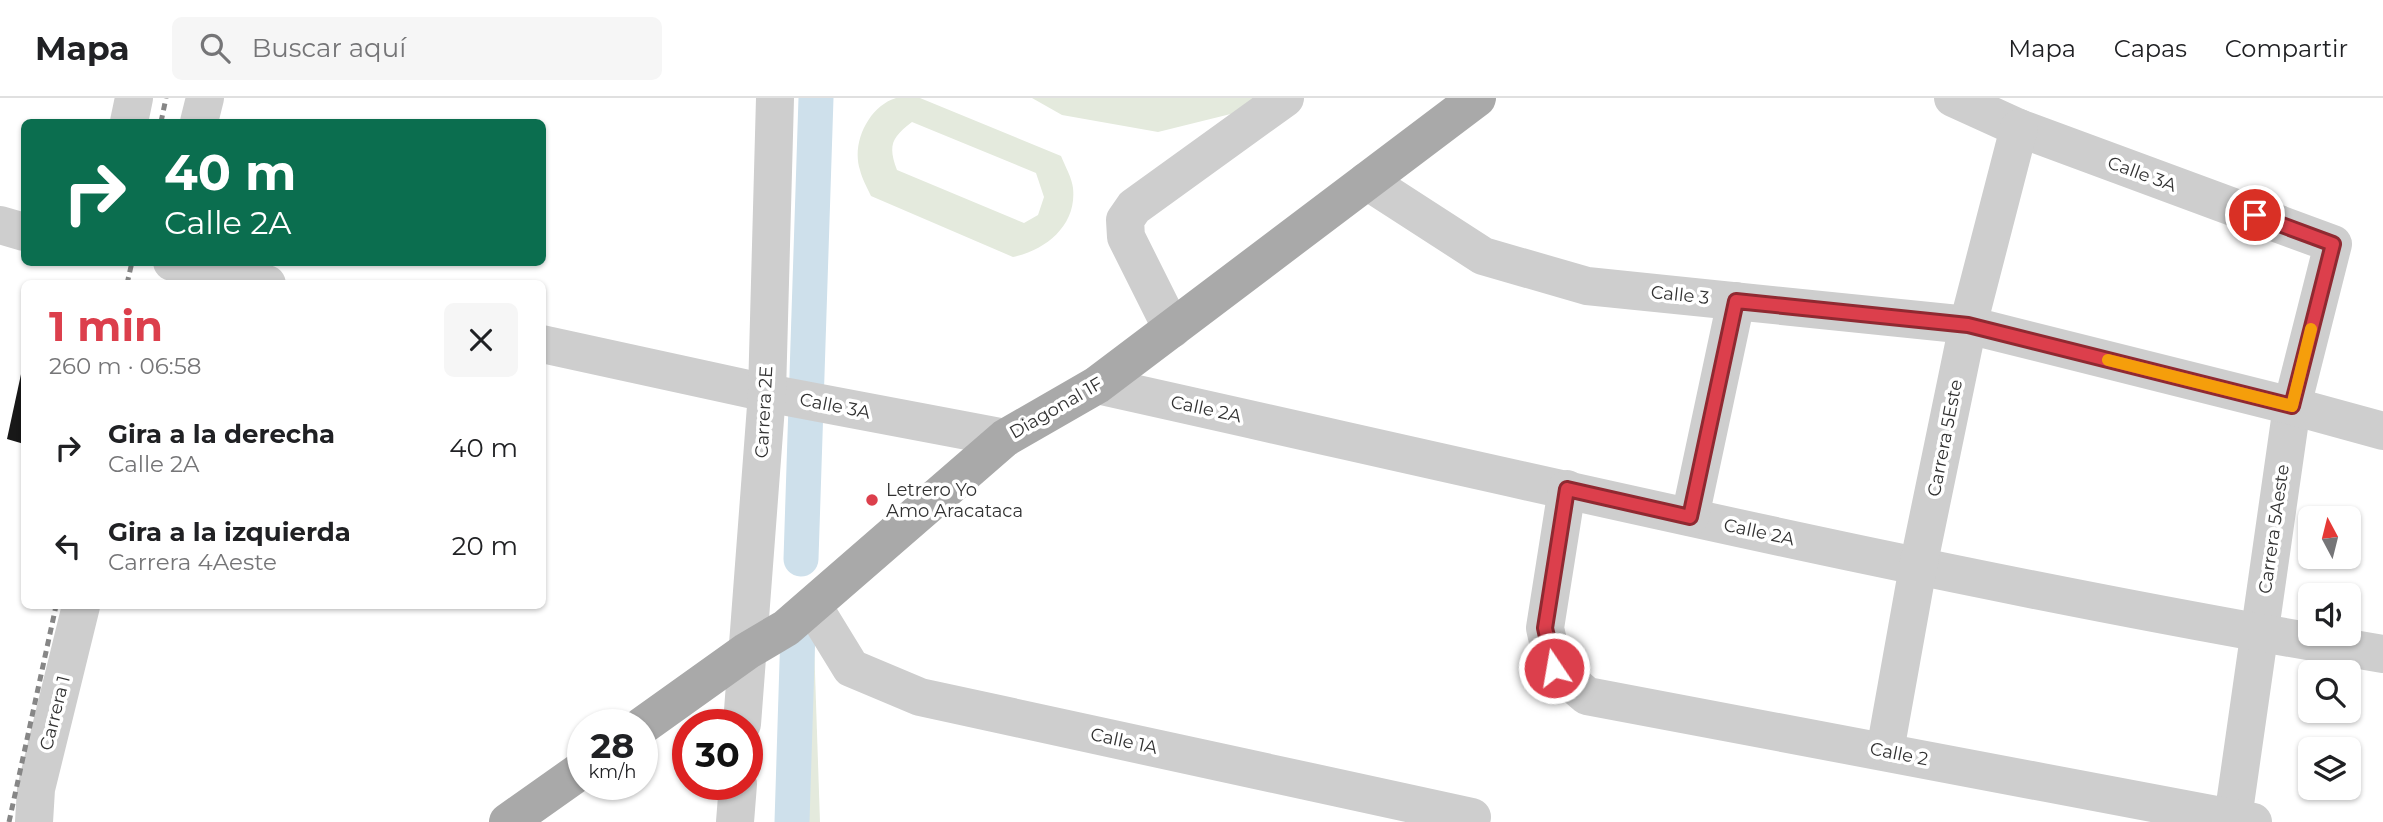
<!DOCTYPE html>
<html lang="es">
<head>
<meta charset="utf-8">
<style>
  :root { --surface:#fff; --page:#f6f6f6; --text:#202124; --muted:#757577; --line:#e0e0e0; --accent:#dc3f4c }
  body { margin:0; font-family:Montserrat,sans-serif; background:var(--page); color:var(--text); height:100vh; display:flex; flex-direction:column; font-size:26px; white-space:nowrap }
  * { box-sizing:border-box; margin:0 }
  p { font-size:23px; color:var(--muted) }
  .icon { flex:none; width:38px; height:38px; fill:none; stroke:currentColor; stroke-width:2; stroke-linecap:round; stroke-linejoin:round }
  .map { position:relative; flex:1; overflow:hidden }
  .details { position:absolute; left:21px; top:182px; width:525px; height:329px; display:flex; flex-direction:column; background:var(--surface); border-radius:10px; box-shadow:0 2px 5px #0004 }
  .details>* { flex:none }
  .guide { position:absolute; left:21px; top:21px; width:525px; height:147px; border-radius:10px; box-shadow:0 2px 5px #0004; background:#0b6e4f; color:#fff; overflow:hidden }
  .needle { width:46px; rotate:353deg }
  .tools { position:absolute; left:2298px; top:408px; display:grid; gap:14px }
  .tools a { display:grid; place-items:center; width:63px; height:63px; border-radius:10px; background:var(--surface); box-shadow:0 2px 5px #0004; font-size:35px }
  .speed { position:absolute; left:567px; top:611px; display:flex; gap:14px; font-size:35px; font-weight:700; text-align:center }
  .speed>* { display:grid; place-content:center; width:91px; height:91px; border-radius:50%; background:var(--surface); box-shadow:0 2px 5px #0004; line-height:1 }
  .speed small { font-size:18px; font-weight:400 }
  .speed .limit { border:10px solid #d22; background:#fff; color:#111 }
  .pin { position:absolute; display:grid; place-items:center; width:60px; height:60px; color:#fff; margin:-30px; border:4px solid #fff; border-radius:50%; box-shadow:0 2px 7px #0007 }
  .me { position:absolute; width:77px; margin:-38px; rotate:348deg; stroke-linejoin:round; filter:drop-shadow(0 0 5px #0008) }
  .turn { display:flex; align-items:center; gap:24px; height:147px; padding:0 28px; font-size:32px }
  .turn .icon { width:91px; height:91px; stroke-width:2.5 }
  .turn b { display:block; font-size:49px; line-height:60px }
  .round { display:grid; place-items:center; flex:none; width:74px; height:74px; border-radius:10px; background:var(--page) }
  .headline { display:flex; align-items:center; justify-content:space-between; height:119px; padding:0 28px }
  h1 { font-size:42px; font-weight:700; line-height:52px; color:var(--accent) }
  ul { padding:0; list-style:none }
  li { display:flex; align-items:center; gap:21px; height:98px; padding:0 28px }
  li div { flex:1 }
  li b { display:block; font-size:26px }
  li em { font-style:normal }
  header { display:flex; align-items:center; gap:42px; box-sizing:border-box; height:98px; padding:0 35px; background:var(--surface); border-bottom:2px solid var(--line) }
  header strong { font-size:33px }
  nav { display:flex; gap:38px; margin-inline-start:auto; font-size:24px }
  .search { width:490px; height:63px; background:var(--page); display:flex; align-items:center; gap:18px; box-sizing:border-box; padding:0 24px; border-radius:10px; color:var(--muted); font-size:26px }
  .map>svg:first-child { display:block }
</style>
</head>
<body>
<header>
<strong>Mapa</strong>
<div class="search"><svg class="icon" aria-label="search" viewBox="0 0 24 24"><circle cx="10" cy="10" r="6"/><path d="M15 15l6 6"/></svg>Buscar aquí</div>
<nav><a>Mapa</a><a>Capas</a><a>Compartir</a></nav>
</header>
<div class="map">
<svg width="2383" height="724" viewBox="0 0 2383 724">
  <rect width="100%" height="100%" fill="#fff"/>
  <!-- green -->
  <g fill="#e4eadd" fill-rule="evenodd">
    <path d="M896,0H920L1061,58C1065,68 1072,80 1073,90C1077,127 1046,152 1013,159L871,98C867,89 862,81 860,72C851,45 869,8 896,0ZM912,24L1036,75L1044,99L1038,117L1024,125L897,72C888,48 891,40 912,24Z"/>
    <polygon points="1032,0 1284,0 1279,4 1158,34 1062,17"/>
    <polygon points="814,545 820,724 777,724 781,553"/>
  </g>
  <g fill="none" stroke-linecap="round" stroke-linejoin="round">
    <!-- canal -->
    <g stroke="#cee0eb" stroke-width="35">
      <polyline points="801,461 816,0"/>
      <polyline points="792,724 798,532"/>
    </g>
  </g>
  <!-- building -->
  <polygon fill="#181818" points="23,267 24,267 24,346 7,341"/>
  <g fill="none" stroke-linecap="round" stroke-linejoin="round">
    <!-- minor -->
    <g stroke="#cecece" stroke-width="38">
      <polyline points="1953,0 2019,30 2333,146 2292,308 2233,720"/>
      <polyline points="129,24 134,0"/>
      <polyline points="199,24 205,0"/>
      <polyline points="1367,83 1483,158 1587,188 1968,227 2292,308 2383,333"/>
      <polyline points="0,127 24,134"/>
      <polyline points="172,164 267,186"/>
      <polyline points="1172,231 1126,139 1125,122 1134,109 1285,0"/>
      <polyline points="542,246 767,295 1005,340"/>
      <path d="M1097,287C1525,382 1951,484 2383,556"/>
      <polyline points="1567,391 1545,530 1554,570 1587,598 2253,724"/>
      <polyline points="1690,419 1736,203"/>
      <polyline points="813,508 851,570 920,599 1472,719"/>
      <polyline points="742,626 767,295 775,0"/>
      <polyline points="1885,653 1918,469 1968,227 2019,30"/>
      <polyline points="34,724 36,691 81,508"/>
      <polyline points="735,724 738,686"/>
    </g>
    <!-- major -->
    <g stroke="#a9a9a9" stroke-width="38">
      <polyline points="642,628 747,553 786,530 1005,340 1097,287 1477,0"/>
      <polyline points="508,724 583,671"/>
    </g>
    <!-- rail -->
    <g stroke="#868686" stroke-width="5" stroke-dasharray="7 5" stroke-linecap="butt">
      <polyline points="161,24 166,0"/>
      <polyline points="127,186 132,164"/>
      <polyline points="9,724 56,508"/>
    </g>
  </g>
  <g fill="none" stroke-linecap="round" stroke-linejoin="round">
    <!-- route casing -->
    <g stroke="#8f2931" stroke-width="18">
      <polyline id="route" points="1554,570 1545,530 1567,391 1690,419 1736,203 1968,227 2292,308 2333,146 2255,117"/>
    </g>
    <!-- route -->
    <use href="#route" stroke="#dc3f4c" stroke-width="12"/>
    <!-- slow -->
    <polyline stroke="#f59e0b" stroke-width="12" points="2108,262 2292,308 2311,231"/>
  </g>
  <!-- markers -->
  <circle fill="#dc3f4c" stroke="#fff" stroke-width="2.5" cx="872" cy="402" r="7"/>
  <g text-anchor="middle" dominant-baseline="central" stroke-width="7" stroke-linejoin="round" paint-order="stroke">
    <!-- street labels -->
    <g font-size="18" fill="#313131" stroke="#fff">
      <text transform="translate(2142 76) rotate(20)">Calle 3A</text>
      <text transform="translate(1680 197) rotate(6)">Calle 3</text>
      <text transform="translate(835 308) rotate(11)">Calle 3A</text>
      <text transform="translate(1056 310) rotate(-30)">Diagonal 1F</text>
      <text transform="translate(1206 311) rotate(12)">Calle 2A</text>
      <text transform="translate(764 314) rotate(-87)">Carrera 2E</text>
      <text transform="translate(1945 340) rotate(-79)">Carrera 5Este</text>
      <text transform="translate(2274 431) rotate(-82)">Carrera 5Aeste</text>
      <text transform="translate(1759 434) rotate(12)">Calle 2A</text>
      <text transform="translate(55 615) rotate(-76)">Carrera 1</text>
      <text transform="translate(1124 643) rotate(12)">Calle 1A</text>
      <text transform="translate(1899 656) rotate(11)">Calle 2</text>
    </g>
    <!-- poi labels -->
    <g font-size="18" fill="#313131" stroke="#fff" text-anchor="start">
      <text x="886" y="392">Letrero Yo<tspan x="886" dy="21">Amo Aracataca</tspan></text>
    </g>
  </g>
</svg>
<div class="tools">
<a><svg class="needle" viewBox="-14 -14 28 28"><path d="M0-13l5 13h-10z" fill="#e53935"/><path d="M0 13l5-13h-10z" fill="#757577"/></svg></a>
<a><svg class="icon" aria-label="sound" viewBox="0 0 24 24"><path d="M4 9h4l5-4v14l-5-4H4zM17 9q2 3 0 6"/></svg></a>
<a><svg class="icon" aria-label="search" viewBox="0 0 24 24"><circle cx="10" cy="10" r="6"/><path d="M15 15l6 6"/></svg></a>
<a><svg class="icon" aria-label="layers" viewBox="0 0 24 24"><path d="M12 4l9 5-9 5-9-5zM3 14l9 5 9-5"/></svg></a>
</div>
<div class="speed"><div>28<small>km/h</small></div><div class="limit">30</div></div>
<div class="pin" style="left:2255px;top:117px;background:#d93025"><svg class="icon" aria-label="arrive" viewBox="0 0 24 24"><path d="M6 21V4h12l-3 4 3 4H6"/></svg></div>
<svg class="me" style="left:1554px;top:570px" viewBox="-20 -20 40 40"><circle r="17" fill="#dc3f4c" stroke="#fff" stroke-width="3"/><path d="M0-11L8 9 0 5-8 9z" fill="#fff"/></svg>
<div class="guide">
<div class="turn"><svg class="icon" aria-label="right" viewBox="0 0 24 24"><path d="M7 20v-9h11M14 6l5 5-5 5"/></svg><div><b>40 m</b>Calle 2A</div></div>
</div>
<section class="details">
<div class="headline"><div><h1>1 min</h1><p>260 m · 06:58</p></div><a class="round"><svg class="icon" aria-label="close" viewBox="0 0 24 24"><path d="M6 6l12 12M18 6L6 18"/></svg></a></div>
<ul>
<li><svg class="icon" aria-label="right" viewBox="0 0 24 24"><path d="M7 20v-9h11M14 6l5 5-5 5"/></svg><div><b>Gira a la derecha</b><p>Calle 2A</p></div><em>40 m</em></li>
<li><svg class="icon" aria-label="left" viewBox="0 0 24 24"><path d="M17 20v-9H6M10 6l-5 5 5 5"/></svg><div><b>Gira a la izquierda</b><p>Carrera 4Aeste</p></div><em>20 m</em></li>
</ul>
</section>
</div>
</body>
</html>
